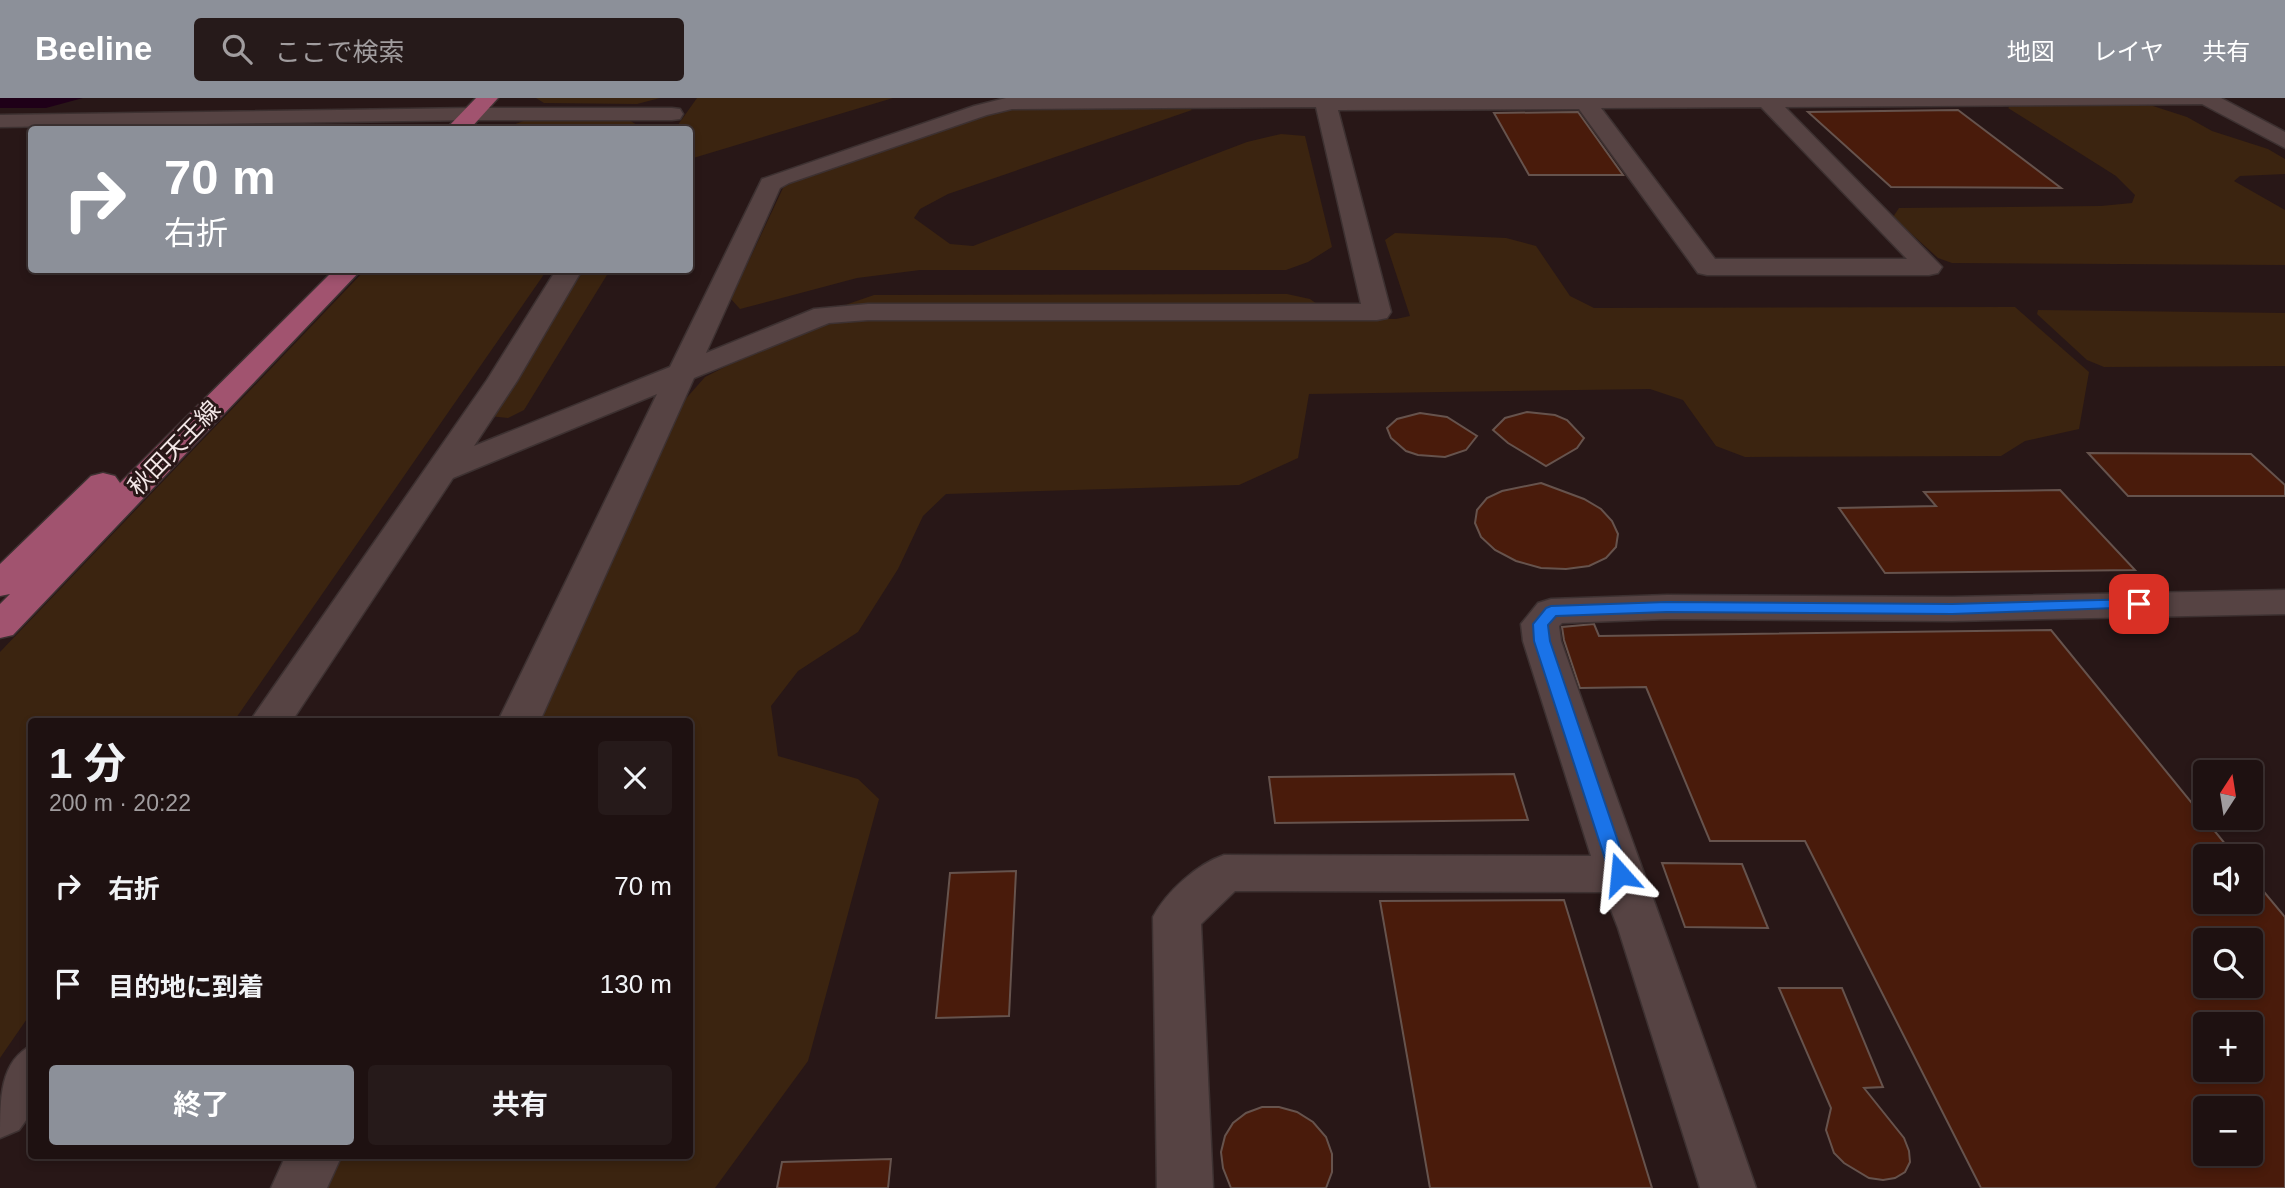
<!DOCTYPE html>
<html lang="ja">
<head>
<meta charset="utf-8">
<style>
  :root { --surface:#1e1111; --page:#261a1a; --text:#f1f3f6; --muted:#a19d9f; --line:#3c3131; --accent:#8c9099 }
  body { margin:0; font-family:Arial,"Noto Sans JP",sans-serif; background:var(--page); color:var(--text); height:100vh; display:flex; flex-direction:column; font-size:26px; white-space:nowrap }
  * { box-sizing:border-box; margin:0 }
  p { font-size:23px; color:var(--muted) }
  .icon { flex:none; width:38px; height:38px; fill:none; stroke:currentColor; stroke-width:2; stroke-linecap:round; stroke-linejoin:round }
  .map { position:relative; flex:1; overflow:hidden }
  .side { position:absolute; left:28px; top:620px; width:665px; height:441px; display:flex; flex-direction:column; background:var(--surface); border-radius:7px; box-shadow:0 4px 10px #0003,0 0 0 2px var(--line) }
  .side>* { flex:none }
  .banner { position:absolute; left:28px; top:28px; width:665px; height:147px; border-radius:7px; box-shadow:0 4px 10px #0003,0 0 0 2px var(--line); background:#8c9099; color:#fff; overflow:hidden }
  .needle { width:46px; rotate:12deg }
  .fabs { position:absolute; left:2193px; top:662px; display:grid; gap:14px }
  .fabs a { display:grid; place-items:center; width:70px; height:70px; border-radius:7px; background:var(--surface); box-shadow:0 4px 10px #0003,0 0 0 2px var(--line); font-size:35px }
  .pin { position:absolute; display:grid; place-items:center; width:60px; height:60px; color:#fff; margin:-30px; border-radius:14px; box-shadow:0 4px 10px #0006 }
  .me { position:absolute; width:77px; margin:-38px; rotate:342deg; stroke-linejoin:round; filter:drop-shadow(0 0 5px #0008) }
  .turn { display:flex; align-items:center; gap:24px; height:147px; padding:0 21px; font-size:32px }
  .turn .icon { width:91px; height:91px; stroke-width:2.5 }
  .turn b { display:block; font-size:49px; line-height:60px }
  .round { display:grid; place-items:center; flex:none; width:74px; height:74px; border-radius:7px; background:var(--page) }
  .summary { display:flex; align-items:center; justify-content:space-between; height:119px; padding:0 21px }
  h1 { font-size:42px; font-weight:700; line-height:52px }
  .action { display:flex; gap:14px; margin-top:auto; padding:14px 21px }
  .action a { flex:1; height:80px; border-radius:7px; background:var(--accent); color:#fff; font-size:28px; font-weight:700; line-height:80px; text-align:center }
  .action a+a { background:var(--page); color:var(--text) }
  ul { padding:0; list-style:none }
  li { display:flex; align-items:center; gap:21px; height:98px; padding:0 21px }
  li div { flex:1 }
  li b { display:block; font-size:26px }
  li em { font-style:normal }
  header { display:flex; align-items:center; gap:42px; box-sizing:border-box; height:98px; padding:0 35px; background:var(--accent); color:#fff }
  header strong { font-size:33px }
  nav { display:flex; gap:38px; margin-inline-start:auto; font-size:24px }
  .search { width:490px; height:63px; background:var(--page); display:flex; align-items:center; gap:18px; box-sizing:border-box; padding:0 24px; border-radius:7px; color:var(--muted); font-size:26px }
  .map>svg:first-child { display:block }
</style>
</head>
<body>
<header>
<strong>Beeline</strong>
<div class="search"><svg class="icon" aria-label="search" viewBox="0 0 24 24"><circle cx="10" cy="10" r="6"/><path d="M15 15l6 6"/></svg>ここで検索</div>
<nav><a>地図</a><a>レイヤ</a><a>共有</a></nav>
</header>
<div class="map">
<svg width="2285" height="1090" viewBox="0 0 2285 1090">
  <rect width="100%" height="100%" fill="#281717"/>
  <!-- green -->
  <g fill="#3b2410">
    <polygon points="536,0 660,0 637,6 544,5"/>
    <polygon points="697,0 893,0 690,61 690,32 675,31"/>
    <polygon points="2125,5 2153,8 2187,19 2212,33 2268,51 2285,61 2285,76 2240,78 2234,83 2285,112 2285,167 1952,165 1938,160 1893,119 1899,110 2101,108 2132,105 2135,97 2116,78 2008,10 2011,7"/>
    <polygon points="1186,7 1192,12 948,96 920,111 914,120 950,146 973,148 1247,44 1281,36 1305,38 1332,149 1308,164 1286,172 920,172 857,180 740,211 731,201 783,90 794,81 1013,8"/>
    <polygon points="529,21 627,21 644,31 499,32"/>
    <polygon points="1395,135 1506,140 1536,148 1570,198 1594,210 2015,209 2089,274 2079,331 2025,343 2001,358 1745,359 1716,348 1683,302 1650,291 1309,296 1298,360 1239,387 946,396 923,418 898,471 858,534 798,573 771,608 778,658 858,681 879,701 808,963 715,1090 328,1090 343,1057 690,1057 690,623 538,623 682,305 705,279 848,206 874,197 1287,196 1310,201 1337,220 1396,221 1410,218 1385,142"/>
    <polygon points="365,172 547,172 234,623 32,623 31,915 0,960 0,554"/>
    <polygon points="584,172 610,172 524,312 508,320 489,318"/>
    <polygon points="2038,212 2285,215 2285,268 2104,269 2087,262 2037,216"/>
  </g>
  <!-- water -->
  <polygon fill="#1f0018" points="0,0 83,0 46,10 0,10"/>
  <!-- building -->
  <g fill="#491b0b" stroke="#66534d" stroke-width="2" fill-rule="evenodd">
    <polygon points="1958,12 2061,90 1891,89 1808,14"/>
    <polygon points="1578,14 1623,77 1529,77 1494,15"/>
    <polygon points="1527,314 1555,317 1567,322 1584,340 1577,350 1546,368 1508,345 1493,332 1505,320"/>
    <polygon points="1420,315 1447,319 1477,338 1466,352 1445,359 1418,357 1406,353 1391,340 1387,330 1397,321"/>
    <polygon points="2088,355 2251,356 2285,387 2285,398 2128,398"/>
    <polygon points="1541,385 1584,401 1601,411 1612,423 1618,436 1616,449 1606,460 1589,468 1566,471 1541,470 1516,463 1495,452 1481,439 1475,425 1477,412 1487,400 1502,393"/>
    <polygon points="2060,392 2135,472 1885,475 1839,410 1936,408 1924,394"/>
    <path d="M1594,526L1599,538L2051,532L2235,758H2205V803H2250V777L2285,819V1090H1981L1805,743H1710L1646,589L1580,590L1564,542L1562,529ZM2205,842H2250V887H2205ZM2205,926H2250V971H2205ZM2205,1010H2250V1055H2205Z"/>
    <polygon points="1514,676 1528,722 1275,725 1269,679"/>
    <polygon points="1662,765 1742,766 1768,830 1685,829"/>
    <polygon points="1016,773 1009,918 936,920 950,775"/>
    <polygon points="1564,802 1652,1090 1430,1090 1380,803"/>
    <polygon points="1779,890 1842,890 1883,989 1864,990 1904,1040 1909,1053 1910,1064 1905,1074 1895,1080 1883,1082 1869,1080 1844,1065 1834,1055 1826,1032 1831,1010"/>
    <polygon points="1262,1009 1279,1009 1297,1014 1313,1024 1326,1039 1332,1056 1332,1074 1326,1090 1231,1090 1223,1070 1221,1054 1225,1038 1233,1025 1246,1015"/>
    <polygon points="891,1061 888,1090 777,1090 782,1064"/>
  </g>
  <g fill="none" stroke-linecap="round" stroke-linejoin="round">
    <!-- minor casing -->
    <g stroke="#3d3131" stroke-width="3">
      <g id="minor">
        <path d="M1006,0H2221L2285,34V50L2202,6L1785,9L1942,169L1938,175L1929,177H1707L1698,175L1579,11L1338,12L1391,214L1387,220L1377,222H868L829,225L694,280L540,623H498L657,296L453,380L292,623H250L487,282L556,172H582L517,283L474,348L670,269L762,81L974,8ZM1316,9L1361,206H868L814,211L706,255L780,90L789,85L987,17L1012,11ZM1761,9L1907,161H1715L1601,10Z"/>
        <polygon points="472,10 672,10 680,11 683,16 680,21 672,22 472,22 0,29 0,17"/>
        <path d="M2285,492V516L1952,523L1667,521L1562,525L1559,528L1561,543C1625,726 1693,907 1756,1090H1700L1618,830L1604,794L1235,793L1201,826L1213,1090H1157L1153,819C1166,794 1197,766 1224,757L1591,758L1523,543L1521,526L1538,505L1551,501L1667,497L1952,499Z"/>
        <path d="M32,947V1014L19,1032L0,1040C0,999 0,963 32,947Z"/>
        <polygon points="286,1057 342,1057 327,1090 271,1090"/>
      </g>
    </g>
    <!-- major casing -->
    <g stroke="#3d3131" stroke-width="3">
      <g id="major">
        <polygon points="476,0 498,0 469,32 445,32"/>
        <polygon points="334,172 361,172 13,537 0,540 0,506 10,496 0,498 0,466 91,378 103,375 115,378 120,385 117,388"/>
      </g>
    </g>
    <!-- minor -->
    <use href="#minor" fill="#564343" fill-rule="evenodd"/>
    <!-- major -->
    <use href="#major" fill="#a1536f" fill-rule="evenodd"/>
  </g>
  <!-- route -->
  <polygon fill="#1a73e8" stroke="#114b97" stroke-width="2" points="2139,501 2144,502 2147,506 2144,509 1952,516 1667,514 1556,518 1548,527 1550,543 1629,776 1627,781 1620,783 1613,781 1610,776 1534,543 1533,526 1546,510 1551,508 1667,504 1952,506"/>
  <g text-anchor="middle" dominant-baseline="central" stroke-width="6" stroke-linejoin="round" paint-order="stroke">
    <!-- street labels -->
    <g font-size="24" fill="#f3e7e7" stroke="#281717">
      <text transform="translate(174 350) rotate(-46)">秋田天王線</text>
    </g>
  </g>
</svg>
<div class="fabs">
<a><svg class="needle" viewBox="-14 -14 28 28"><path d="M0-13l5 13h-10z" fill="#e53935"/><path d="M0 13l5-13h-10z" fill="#a19d9f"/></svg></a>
<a><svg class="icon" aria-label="sound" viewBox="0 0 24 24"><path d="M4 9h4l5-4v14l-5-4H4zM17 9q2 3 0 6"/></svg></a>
<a><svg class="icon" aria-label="search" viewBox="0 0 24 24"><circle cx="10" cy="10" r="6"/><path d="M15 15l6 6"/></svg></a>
<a>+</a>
<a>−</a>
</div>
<div class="pin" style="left:2139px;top:506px;background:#d93025"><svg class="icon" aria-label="arrive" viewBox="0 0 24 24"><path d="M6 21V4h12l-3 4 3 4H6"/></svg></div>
<svg class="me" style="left:1620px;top:776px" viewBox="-20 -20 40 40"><path d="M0-17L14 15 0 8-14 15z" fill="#1a73e8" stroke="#fff" stroke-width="4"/></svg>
<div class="banner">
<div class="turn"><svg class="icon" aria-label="right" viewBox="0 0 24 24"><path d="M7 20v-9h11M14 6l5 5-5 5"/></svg><div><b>70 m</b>右折</div></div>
</div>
<section class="side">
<div class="summary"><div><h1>1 分</h1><p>200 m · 20:22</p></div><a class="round"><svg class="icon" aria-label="close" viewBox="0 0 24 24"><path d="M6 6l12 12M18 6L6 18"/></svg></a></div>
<ul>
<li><svg class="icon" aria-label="right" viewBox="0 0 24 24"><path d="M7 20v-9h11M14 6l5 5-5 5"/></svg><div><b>右折</b></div><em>70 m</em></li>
<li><svg class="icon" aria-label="arrive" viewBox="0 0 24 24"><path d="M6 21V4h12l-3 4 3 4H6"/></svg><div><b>目的地に到着</b></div><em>130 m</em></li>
</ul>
<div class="action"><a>終了</a><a>共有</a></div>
</section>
</div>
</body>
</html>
